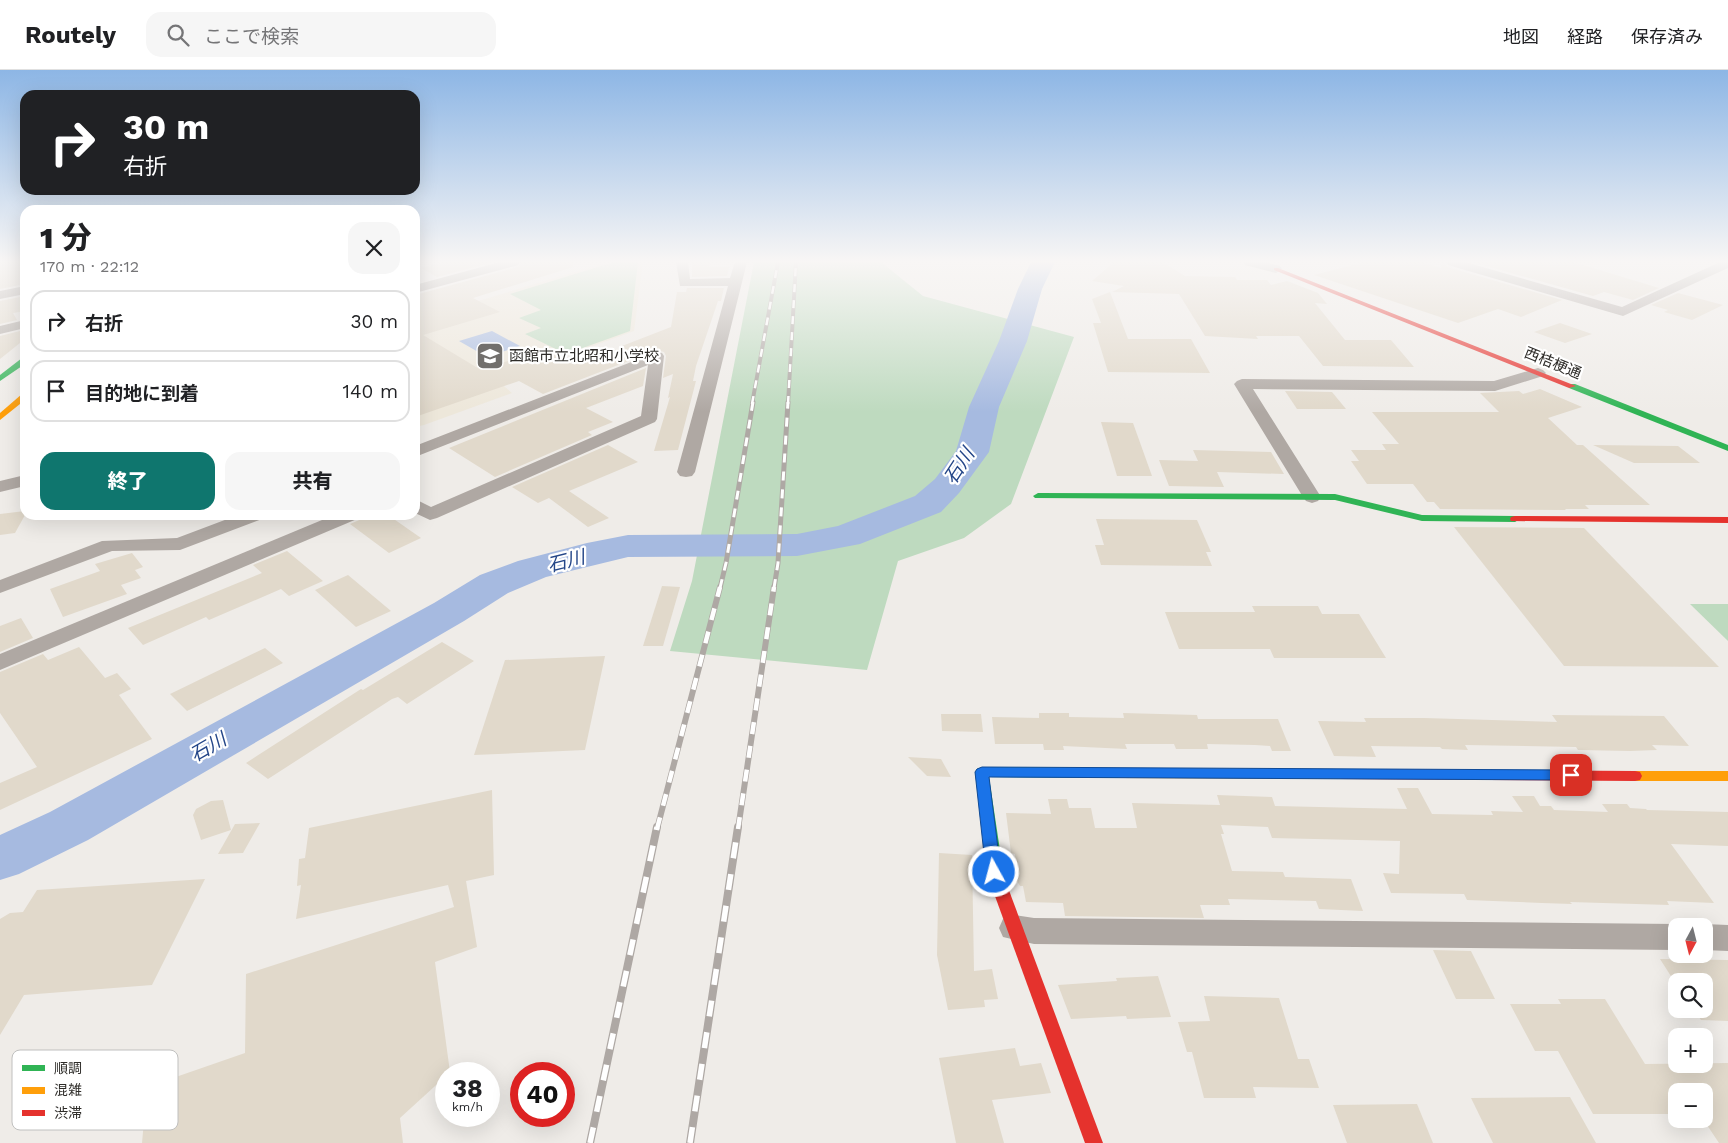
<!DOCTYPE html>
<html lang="ja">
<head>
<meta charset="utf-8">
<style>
  :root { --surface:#fff; --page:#f6f6f6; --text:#202124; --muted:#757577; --line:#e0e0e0; --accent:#0f766e }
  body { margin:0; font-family:"Work Sans","Noto Sans JP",sans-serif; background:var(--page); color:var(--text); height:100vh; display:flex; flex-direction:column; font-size:19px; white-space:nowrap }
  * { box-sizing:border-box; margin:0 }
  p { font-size:16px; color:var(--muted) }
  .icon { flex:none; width:28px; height:28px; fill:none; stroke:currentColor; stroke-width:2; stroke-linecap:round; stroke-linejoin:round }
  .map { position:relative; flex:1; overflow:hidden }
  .details { position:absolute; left:20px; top:135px; width:400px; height:315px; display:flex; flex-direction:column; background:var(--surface); border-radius:15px; box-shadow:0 5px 20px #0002 }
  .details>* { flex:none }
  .top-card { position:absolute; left:20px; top:20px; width:400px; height:105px; border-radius:15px; box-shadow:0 5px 20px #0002; background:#202124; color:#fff; overflow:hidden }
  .needle { width:32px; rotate:187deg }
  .controls { position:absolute; left:1668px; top:848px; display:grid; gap:10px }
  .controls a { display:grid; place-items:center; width:45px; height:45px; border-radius:10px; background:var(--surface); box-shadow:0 5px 20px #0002; font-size:25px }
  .speed { position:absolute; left:435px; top:992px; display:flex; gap:10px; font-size:25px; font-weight:700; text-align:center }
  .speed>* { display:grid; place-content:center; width:65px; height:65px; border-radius:50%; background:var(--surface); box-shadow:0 5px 20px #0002; line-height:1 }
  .speed small { font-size:12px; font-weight:400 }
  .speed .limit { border:8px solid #d22; background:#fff; color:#111 }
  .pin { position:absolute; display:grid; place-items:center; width:42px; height:42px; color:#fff; margin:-21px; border-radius:10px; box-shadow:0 2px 8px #0006 }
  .me { position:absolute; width:55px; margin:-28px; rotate:353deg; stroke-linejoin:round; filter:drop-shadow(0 0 4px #0008) }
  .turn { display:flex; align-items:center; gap:18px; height:105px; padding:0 20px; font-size:22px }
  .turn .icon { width:65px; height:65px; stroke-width:2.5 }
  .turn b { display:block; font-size:35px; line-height:42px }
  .round { display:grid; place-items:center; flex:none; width:52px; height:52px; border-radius:15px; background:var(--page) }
  .head { display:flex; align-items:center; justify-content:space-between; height:85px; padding:0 20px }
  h1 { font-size:30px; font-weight:800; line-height:38px }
  .action { display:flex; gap:10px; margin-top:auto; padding:10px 20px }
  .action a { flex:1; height:58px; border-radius:15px; background:var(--accent); color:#fff; font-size:20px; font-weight:800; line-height:58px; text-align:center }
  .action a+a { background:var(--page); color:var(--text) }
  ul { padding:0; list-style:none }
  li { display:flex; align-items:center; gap:15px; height:62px; margin:0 10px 8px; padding:0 10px; border:2px solid var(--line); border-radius:15px }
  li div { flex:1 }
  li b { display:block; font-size:19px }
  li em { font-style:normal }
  header { display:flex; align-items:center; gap:30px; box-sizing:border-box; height:70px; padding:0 25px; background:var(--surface); border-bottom:1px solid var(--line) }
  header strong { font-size:24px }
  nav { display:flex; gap:28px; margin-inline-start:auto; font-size:18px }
  .search { width:350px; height:45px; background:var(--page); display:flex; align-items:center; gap:12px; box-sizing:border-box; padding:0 18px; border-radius:15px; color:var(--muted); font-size:19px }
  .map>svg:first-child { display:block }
</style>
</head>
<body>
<header>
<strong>Routely</strong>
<div class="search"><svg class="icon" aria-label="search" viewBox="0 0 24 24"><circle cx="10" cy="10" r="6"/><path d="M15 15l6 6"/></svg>ここで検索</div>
<nav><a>地図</a><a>経路</a><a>保存済み</a></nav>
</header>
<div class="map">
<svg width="1728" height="1073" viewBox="0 0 1728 1073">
  <rect width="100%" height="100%" fill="#efece8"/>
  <!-- education -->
  <polygon fill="#ede7da" points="608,192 643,192 634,261 498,311 512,323 424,355 415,357 415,250"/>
  <!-- green -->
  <g fill="#bedabf">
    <polygon points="614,192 638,192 630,261 566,284 525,264 541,258 519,248 541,240 510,224"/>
    <polygon points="754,192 881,192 923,226 1074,267 1011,434 964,468 898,491 867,600 670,581 692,511"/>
    <polygon points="1690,534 1728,534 1728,571"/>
  </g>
  <!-- water -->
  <polygon fill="#a6bae0" points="492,261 520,276 487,287 459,271"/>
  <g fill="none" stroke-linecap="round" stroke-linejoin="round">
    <!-- river -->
    <polygon fill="#a6bae0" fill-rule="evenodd" points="1031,192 1055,192 1042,219 1027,271 999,337 989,382 959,423 941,442 860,474 797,486 628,487 591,496 546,507 508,523 464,551 88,770 19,804 0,810 0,765 50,742 434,533 480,505 518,491 587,473 628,465 797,464 838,456 915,426 935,409 956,381 969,337 999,271 1018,219"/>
  </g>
  <!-- building -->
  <g fill="#e1d9cb">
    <polygon points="0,192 25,192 25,214 0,219"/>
    <polygon points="444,192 493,192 415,213 437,207 421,198"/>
    <polygon points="522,192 573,192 573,197 473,228 500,242 423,265 481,300 543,279 572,294 624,277 622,276 671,257 677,222 686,222 687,218 724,218 721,231 718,231 696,296 693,311 696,311 678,380 654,381 670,327 668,328 673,304 663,308 666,286 664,282 657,280 543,324 519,311 415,347 415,225 518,197"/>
    <polygon points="692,192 710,192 709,197 729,197 727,206 692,207"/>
    <polygon points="1114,192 1162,192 1185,206 1235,207 1237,210 1267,210 1271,215 1287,211 1318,223 1327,234 1315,233 1345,270 1391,270 1414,297 1323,296 1299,266 1256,266 1258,269 1205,266 1179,224 1112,222 1124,216 1092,211"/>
    <polygon points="1365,192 1421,192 1441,198 1442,192 1444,192 1447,197 1562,230 1521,247 1498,239 1458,253 1314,205"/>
    <polygon points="1472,192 1573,192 1659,218 1633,230 1604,222 1593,226"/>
    <polygon points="1110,222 1128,269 1191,269 1210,303 1108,302 1093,253 1101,253 1092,229"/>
    <polygon points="1678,223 1723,235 1692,250 1664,242 1668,240 1651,235"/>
    <polygon points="25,226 25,241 13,243 17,250 0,254 0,231"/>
    <polygon points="1560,253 1592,264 1565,273 1534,262"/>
    <polygon points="24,260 25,269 0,289 0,266"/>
    <polygon points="646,298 643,316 586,338 613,352 588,362 592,365 495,407 449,378"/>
    <polygon points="1540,319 1582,337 1548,348 1577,375 1583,375 1650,435 1585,435 1589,439 1565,439 1566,440 1440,439 1434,432 1427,432 1413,414 1367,414 1351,391 1359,391 1351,380 1386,380 1382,374 1399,374 1372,342 1499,342 1480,323 1519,321 1523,324"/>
    <polygon points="1285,321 1332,322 1346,339 1297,339"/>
    <polygon points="1101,352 1133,353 1152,406 1117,406"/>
    <polygon points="608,375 638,392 569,421 609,448 588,457 549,428 538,433 512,417"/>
    <polygon points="1593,375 1678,376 1700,393 1634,393"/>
    <polygon points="1193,380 1271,382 1284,404 1217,402 1224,417 1169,416 1159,390 1198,391"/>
    <polygon points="25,441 25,445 15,463 0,465 0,444"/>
    <polygon points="371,445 388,445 421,468 389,483 350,454"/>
    <polygon points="1096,449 1197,450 1211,482 1206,482 1212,496 1101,495 1095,475 1104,475"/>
    <polygon points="1454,457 1584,458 1719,597 1564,596"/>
    <polygon points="287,481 323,511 289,526 281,519 209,550 206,547 143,575 128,558 262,503 253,495"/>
    <polygon points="132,483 143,497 135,500 141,508 121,515 127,524 63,547 50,519 100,501 95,494"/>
    <polygon points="348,505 391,541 356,557 315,520"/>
    <polygon points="662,516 680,517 663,576 643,576"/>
    <polygon points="1252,536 1318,536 1322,544 1359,544 1386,588 1274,588 1270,579 1179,579 1165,542 1255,542"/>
    <polygon points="21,548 33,568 0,582 0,556"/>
    <polygon points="442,572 474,591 407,634 398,627 392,629 268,709 246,693 361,619 363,620"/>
    <polygon points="79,577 105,608 117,603 131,619 119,625 152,669 0,740 0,713 37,697 0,643 0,602 43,584 48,590"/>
    <polygon points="265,578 283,593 187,641 170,624"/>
    <polygon points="605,586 585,680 474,685 505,590"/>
    <polygon points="1039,643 1069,643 1069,647 1124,648 1123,643 1197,645 1198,649 1278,649 1291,681 1272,681 1270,676 1255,675 1207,674 1208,679 1176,679 1174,674 1125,674 1127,679 1063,676 1064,680 1044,680 1043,674 995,674 992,647 1039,648"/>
    <polygon points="941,644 981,644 983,662 942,661"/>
    <polygon points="1552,645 1664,646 1689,676 1652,675 1657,680 1630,681 1578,680 1576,677 1465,675 1468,680 1442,679 1440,677 1371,676 1376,687 1334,686 1318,651 1366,652 1364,648 1424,648 1557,652"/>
    <polygon points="908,687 941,689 951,707 927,706"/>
    <polygon points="1397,718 1418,718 1432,744 1493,745 1491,741 1523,742 1512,726 1534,726 1540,736 1551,736 1554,740 1608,742 1602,734 1627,734 1630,738 1646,739 1647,740 1728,742 1728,776 1671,774 1714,833 1667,831 1669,835 1570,832 1572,834 1542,833 1467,830 1464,824 1391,823 1383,803 1399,804 1400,771 1272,768 1268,757 1221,755 1224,764 1221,764 1232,801 1283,802 1285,807 1351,809 1363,841 1319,839 1316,831 1228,829 1230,835 1200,835 1204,848 1065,846 1063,833 1026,832 1023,816 1020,816 1017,811 1015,784 1011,783 1006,743 1051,744 1048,729 1067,729 1069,738 1091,738 1095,758 1137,758 1132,733 1220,735 1217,725 1272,727 1275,736 1407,739"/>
    <polygon points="492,720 494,805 466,811 477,877 435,892 450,1002 446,1004 446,1006 400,1048 403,1073 142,1073 147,1017 245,983 246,904 454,837 448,815 296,849 301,815 297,816 299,789 305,788 309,758"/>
    <polygon points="223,730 231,760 201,770 193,745 196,739 211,731"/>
    <polygon points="260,753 243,783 218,784 235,754"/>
    <polygon points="939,783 972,785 974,901 992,899 998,929 984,930 985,937 948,940 937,885"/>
    <polygon points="205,809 152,915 24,925 0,965 0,849 10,843 23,842 37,820"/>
    <polygon points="1433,880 1471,881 1495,929 1456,929"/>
    <polygon points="1660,889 1728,890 1728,951 1701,950 1693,939 1704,939 1704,911 1676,911 1676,914"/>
    <polygon points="1158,906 1171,947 1127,949 1126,946 1071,949 1058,915 1117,911 1116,908"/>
    <polygon points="1204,926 1279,928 1298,989 1309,989 1319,1018 1253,1017 1256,1028 1204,1028 1192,982 1187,982 1178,952 1210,951"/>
    <polygon points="1558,929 1605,929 1645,994 1728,993 1728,1073 1719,1073 1703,1049 1704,1021 1676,1021 1676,1044 1593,1044 1558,981 1535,981 1510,934 1561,934"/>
    <polygon points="1015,978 1020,996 1041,993 1051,1023 992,1030 1004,1073 956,1073 939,988"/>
    <polygon points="1570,1027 1596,1073 1493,1073 1471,1028"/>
    <polygon points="1417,1034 1433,1073 1347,1073 1333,1035"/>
  </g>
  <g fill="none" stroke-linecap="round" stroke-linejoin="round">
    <!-- street -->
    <g fill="#afa8a3" fill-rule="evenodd">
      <polygon points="500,192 520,192 518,195 415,223 415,215"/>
      <polygon points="676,192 688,192 690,209 730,208 735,192 747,192 695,402 692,406 686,407 680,406 677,402 728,216 680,216"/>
      <polygon points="1243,192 1264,192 1280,196 1282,199 1276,203 1245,195"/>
      <polygon points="1446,192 1465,192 1622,237 1720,192 1728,192 1728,198 1623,246 1448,195"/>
      <polygon points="25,216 25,224 0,229 0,221"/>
      <polygon points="25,250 25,258 0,264 0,256"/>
      <polygon points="657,282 662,283 664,286 657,349 655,352 437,448 430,450 415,443 415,429 431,437 641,346 648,295 415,387 415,376"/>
      <polygon points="1538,298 1543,300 1546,303 1543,306 1495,321 1253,319 1321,427 1318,431 1312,433 1306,431 1303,427 1234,314 1237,311 1242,309 1494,311"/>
      <polygon points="25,405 25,416 0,422 0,411"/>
      <polygon points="238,445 264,445 262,449 180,480 112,481 0,523 0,510 102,471 177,468"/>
      <polygon points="334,445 359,445 357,449 0,600 0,584"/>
      <polygon points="1014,845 1034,848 1676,854 1682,856 1676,856 1676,880 1034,874 1003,867 999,858 1003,849"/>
      <polygon points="1704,854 1728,855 1728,881 1704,880 1704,856 1698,856"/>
    </g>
    <!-- fast -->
    <g fill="#30b455" fill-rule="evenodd">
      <polygon points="22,288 25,288 25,294 0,311 0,305"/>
      <polygon points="1569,314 1575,314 1728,375 1728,381 1569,318"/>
      <polygon points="1038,423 1335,424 1422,445 1515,446 1520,449 1515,452 1422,451 1335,430 1035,428 1033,426"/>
      <polygon points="982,697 1120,698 1125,700 1127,703 1125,706 1120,708 989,707 1004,807 1001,811 996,813 991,811 988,807 975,702 977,699"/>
    </g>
    <!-- slow -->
    <g fill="#ff9f0a" fill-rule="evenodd">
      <polygon points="22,324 25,324 25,330 0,350 0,343"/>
      <polygon points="1120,698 1343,699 1348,701 1350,704 1348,707 1343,709 1120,708 1115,706 1113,703 1115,700"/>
      <polygon points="1635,701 1728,701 1728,711 1635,711 1630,710 1628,706 1630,702"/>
    </g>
    <!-- jam -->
    <g fill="#e5322d" fill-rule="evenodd">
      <polygon points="1274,198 1278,198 1576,316 1569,318 1274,200"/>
      <polygon points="1515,446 1728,447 1728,453 1511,451 1510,449 1511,447"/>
      <polygon points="1343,699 1635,701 1640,702 1642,706 1640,710 1635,711 1343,709 1338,707 1336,704 1338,701"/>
      <polygon points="996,801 1001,803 1004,807 1103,1073 1085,1073 988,807 991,803"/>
    </g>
    <!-- rail-far3 casing -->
    <g stroke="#aea8a4" stroke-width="4">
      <g id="rail-far3">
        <polyline points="752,334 778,192"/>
        <polyline points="788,334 796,192"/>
      </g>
    </g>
    <!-- rail-far2 casing -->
    <g stroke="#aea8a4" stroke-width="5">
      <g id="rail-far2">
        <polyline points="720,518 726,493 753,332"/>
        <polyline points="774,518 778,493 788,332"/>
      </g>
    </g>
    <!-- rail-far1 casing -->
    <g stroke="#aea8a4" stroke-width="6">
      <g id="rail-far1">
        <polyline points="657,759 720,517"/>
        <polyline points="738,759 774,517"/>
      </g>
    </g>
    <!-- rail casing -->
    <g stroke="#aea8a4" stroke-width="8">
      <g id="rail">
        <polyline points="590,1073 657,757"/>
        <polyline points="690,1073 738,757"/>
      </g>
    </g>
    <!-- rail-far3 -->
    <use href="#rail-far3" stroke="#fff" stroke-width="2.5" stroke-dasharray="8" stroke-linecap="butt"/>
    <!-- rail-far2 -->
    <use href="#rail-far2" stroke="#fff" stroke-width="3" stroke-dasharray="9" stroke-linecap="butt"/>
    <!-- rail-far1 -->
    <use href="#rail-far1" stroke="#fff" stroke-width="4.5" stroke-dasharray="12" stroke-linecap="butt"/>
    <!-- rail -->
    <use href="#rail" stroke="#fff" stroke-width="5.5" stroke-dasharray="16" stroke-linecap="butt"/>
  </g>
  <!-- sky -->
  <linearGradient id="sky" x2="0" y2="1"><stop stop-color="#8db6e5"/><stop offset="0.56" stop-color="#f8f6f5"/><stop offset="1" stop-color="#f8f6f5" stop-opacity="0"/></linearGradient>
  <rect width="1728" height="342" fill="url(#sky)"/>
  <!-- route -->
  <polygon fill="#1a73e8" stroke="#114b97" points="982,697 1571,700 1576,701 1578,705 1576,708 1571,710 989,707 1001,802 999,806 994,808 989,806 986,802 975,702 977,699"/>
  <!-- icons -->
  <defs>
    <g id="school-square" transform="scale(1.4375)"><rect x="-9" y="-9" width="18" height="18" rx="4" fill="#726f6c" stroke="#fff"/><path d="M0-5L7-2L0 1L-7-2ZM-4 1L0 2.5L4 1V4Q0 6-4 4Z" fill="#fff"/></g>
  </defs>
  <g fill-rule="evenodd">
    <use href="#school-square" x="490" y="286"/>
  </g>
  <g text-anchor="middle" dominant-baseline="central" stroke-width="4.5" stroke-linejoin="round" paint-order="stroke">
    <!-- far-poi labels -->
    <g font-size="15" fill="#2e2c29" stroke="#fff" text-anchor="start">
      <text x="509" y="286">函館市立北昭和小学校</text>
    </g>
    <!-- far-street labels -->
    <g font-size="15" fill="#2e2c29" stroke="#fff">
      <text transform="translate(1553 293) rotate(22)">西桔梗通</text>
    </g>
    <!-- water labels -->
    <g font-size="19" font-style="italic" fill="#244688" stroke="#fff">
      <text transform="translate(959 396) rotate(-57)">石川</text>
      <text transform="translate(566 491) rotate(-14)">石川</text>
      <text transform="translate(208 677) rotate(-30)">石川</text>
    </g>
  </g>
  <!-- legend -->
  <rect x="12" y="980" width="166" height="80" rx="8" fill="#fff" stroke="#c0c0bf" stroke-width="1"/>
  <rect x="22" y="995" width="23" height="6" fill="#30b455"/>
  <rect x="22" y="1017" width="23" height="7" fill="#ff9f0a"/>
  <rect x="22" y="1040" width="23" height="6" fill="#e5322d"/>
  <g font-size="14" fill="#2e2c29">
    <text x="54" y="1003">順調</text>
    <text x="54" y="1025">混雑</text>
    <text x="54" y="1048">渋滞</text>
  </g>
</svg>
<div class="controls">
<a><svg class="needle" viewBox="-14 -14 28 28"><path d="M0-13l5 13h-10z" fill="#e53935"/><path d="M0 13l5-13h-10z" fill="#757577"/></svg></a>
<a><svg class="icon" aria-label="search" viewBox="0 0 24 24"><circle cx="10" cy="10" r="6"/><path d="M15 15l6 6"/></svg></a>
<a>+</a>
<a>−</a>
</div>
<div class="speed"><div>38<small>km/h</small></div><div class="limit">40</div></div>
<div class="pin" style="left:1571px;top:705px;background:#d93025"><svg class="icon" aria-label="arrive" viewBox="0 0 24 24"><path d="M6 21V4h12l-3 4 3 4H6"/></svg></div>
<svg class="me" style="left:994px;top:802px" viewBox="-20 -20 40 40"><circle r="17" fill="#1a73e8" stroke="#fff" stroke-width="3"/><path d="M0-11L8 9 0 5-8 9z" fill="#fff"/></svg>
<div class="top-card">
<div class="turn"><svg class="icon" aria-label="right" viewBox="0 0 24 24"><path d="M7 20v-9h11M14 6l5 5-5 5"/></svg><div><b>30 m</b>右折</div></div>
</div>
<section class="details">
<div class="head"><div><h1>1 分</h1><p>170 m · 22:12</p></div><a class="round"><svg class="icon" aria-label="close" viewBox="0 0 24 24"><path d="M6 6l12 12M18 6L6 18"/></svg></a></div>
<ul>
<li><svg class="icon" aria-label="right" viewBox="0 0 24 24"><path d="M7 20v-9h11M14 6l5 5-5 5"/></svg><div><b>右折</b></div><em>30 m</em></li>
<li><svg class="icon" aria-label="arrive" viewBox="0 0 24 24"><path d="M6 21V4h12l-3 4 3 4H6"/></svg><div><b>目的地に到着</b></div><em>140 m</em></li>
</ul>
<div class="action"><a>終了</a><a>共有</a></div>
</section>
</div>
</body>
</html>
